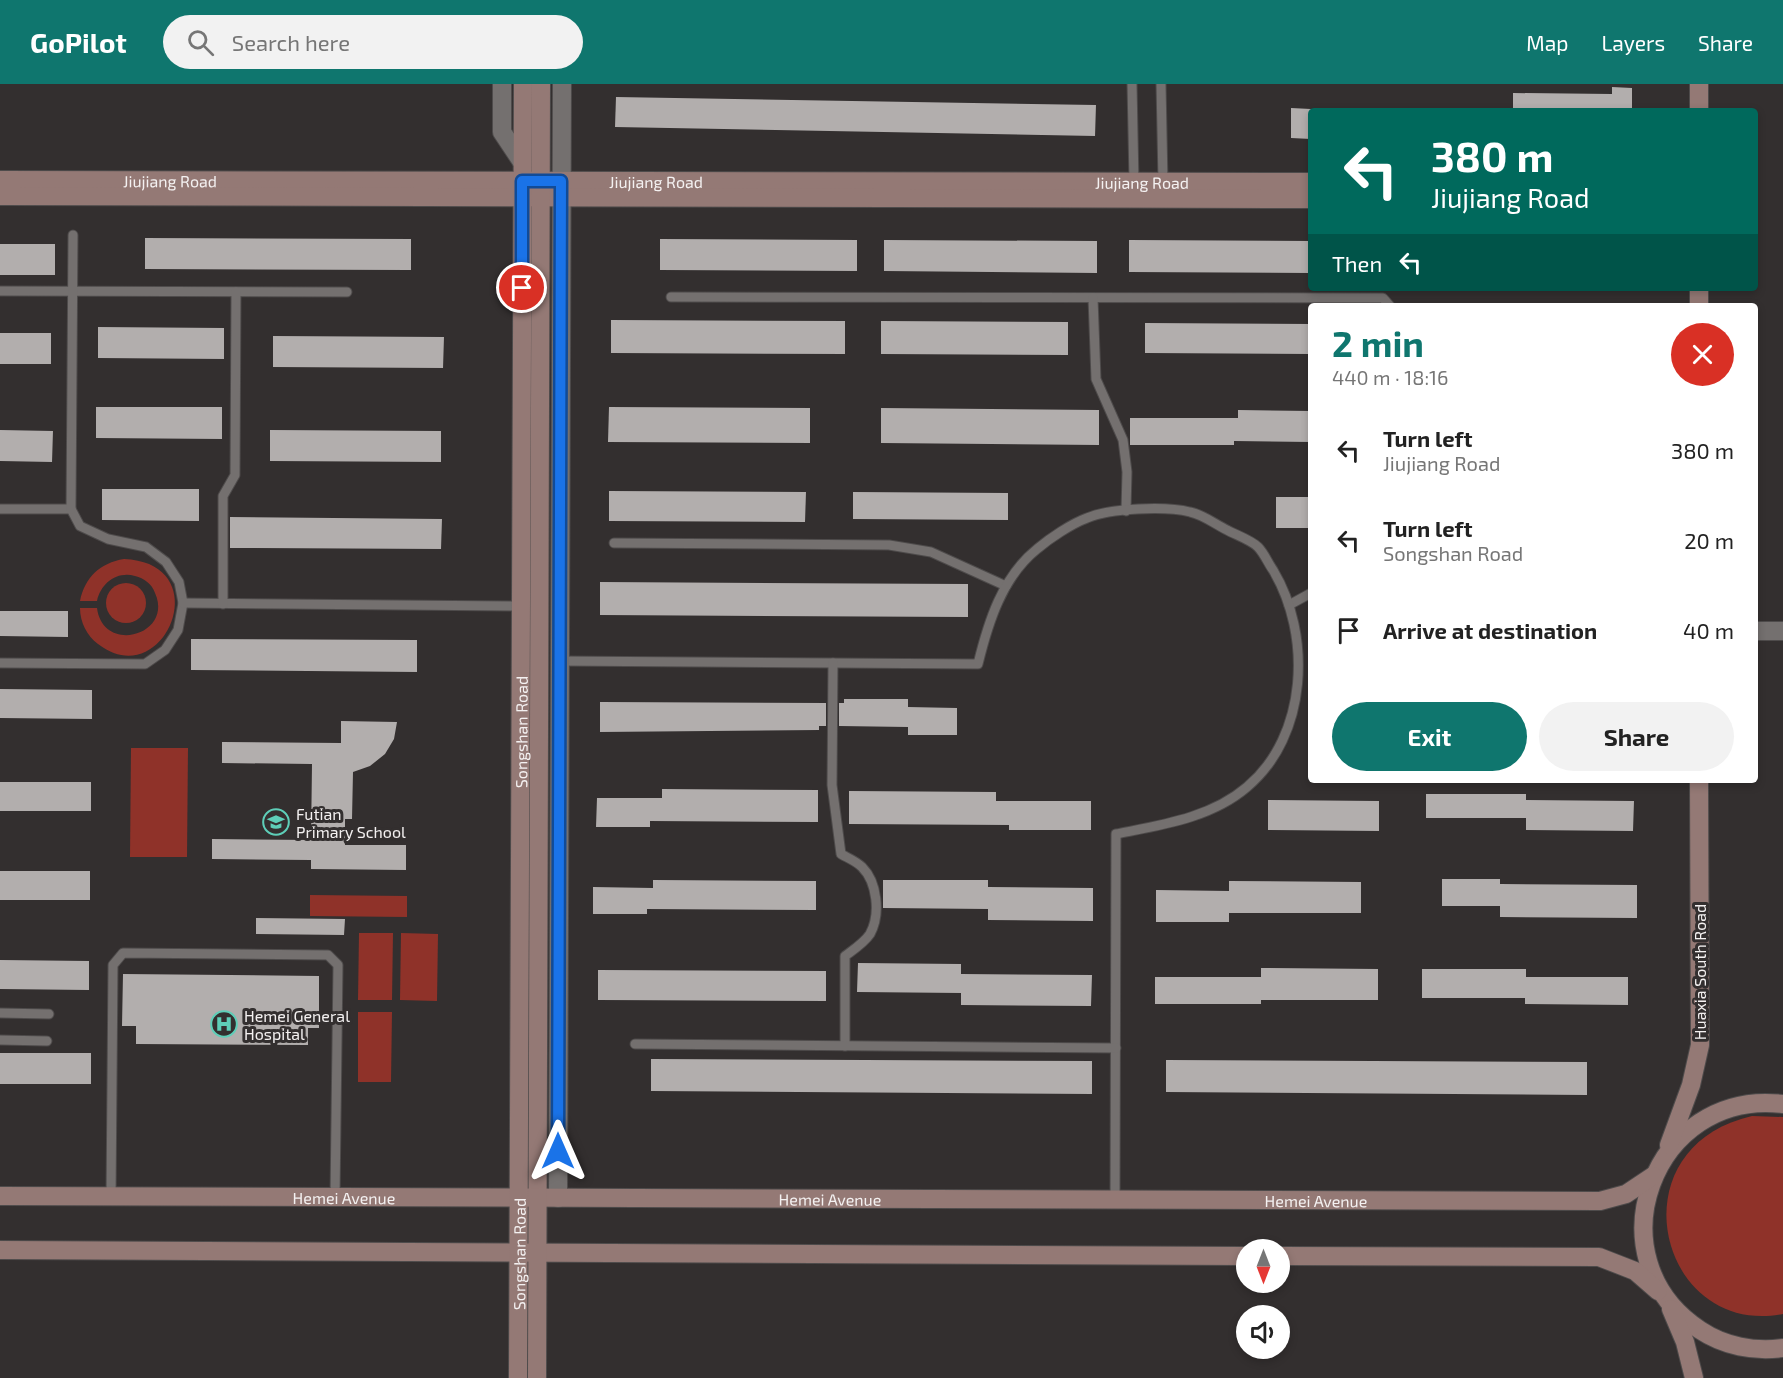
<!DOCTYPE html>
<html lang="en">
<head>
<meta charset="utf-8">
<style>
  :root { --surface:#fff; --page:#f2f2f2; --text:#222; --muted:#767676; --accent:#0f766e }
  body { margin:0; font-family:"Exo 2",sans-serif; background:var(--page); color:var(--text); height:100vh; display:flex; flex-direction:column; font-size:22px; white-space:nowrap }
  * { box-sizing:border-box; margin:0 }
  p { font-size:20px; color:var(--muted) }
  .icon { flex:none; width:33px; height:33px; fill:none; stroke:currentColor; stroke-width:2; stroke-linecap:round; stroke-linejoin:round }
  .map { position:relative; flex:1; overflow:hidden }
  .panel { position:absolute; left:1308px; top:219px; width:450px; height:480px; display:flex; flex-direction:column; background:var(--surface); border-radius:6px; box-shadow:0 3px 9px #0003 }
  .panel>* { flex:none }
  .hud { position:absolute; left:1308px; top:24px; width:450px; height:183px; border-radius:6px; box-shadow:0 3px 9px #0003; background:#00695c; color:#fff; overflow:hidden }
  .needle { width:39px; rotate:180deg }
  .buttons { position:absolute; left:1236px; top:1155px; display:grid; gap:12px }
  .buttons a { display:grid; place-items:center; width:54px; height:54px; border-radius:50%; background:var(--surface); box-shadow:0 3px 9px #0003; font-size:30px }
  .pin { position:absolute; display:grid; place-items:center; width:51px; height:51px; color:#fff; margin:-26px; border:3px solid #fff; border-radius:50%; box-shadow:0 2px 6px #0007 }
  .me { position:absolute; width:66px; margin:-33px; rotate:0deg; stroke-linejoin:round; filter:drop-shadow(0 0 4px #0008) }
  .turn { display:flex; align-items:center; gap:21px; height:126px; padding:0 24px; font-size:27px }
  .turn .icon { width:78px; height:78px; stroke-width:2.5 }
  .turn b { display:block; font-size:42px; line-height:51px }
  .then { display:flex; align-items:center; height:57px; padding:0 24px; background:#0003; gap:12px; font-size:22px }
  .round { display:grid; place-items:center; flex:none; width:63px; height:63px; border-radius:32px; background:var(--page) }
  .headline { display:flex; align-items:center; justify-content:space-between; height:102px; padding:0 24px }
  h1 { font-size:36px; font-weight:700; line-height:45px; color:var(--accent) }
  .button { display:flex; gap:12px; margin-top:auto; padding:12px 24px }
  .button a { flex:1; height:69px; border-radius:36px; background:var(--accent); color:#fff; font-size:24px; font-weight:700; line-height:69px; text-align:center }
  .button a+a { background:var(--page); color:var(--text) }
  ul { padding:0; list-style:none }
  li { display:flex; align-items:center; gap:18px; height:90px; padding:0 24px }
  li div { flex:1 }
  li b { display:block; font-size:22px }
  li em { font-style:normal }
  header { display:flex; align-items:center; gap:36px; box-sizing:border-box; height:84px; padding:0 30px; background:var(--accent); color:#fff }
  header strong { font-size:28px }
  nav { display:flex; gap:33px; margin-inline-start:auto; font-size:21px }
  .search { width:420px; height:54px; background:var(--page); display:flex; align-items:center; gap:15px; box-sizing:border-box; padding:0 21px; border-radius:33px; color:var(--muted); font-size:22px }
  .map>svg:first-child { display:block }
</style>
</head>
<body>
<header>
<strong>GoPilot</strong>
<div class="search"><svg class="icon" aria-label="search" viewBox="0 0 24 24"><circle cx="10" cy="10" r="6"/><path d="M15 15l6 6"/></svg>Search here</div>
<nav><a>Map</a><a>Layers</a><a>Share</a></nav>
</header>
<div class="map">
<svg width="1783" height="1294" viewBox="0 0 1783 1294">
  <rect width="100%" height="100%" fill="#332f2f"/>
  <!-- green -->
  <g fill="#8f3229">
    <path d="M124,475C219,479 164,611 98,560C87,552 80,538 80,524H97C103,571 174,551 155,509C152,500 144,494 135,492C117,487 101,499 97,517H80C85,493 100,479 124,475Z"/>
    <circle cx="126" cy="519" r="20"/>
    <polygon points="131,664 188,664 187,773 130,773"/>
    <polygon points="310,811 407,812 407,833 310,832"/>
    <polygon points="359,849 393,849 392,916 358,916"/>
    <polygon points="401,849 438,850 437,917 400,916"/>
    <polygon points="358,928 392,928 391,998 358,998"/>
    <path d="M1752,1032L1783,1033V1230C1659,1254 1612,1064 1752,1032Z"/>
  </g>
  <!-- building -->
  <g fill="#b2aead">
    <polygon points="1612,3 1632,4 1632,27 1513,27 1513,9 1612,10"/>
    <polygon points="616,13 1096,21 1095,52 615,43"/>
    <polygon points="1291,24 1311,25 1311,55 1291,54"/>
    <polygon points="145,154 411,155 411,186 145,185"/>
    <polygon points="660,155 857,156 857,187 660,186"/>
    <polygon points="884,156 1097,157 1097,189 884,187"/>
    <polygon points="1129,156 1311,157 1311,189 1129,188"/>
    <rect x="0" y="160" width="55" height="31"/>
    <polygon points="611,236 845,237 845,270 611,269"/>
    <polygon points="881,237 1068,238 1068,271 881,270"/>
    <polygon points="1145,239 1311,240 1311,270 1145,269"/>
    <polygon points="98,243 224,244 224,275 98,274"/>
    <rect x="0" y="249" width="51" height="31"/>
    <polygon points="273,252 444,253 443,284 273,283"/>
    <polygon points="96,323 222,323 222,355 96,354"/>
    <polygon points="609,323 810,324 810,359 608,358"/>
    <polygon points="881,324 1099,326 1099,361 881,359"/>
    <polygon points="1238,326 1311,327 1311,358 1234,357 1234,361 1130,361 1130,334 1238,334"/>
    <polygon points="0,346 53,347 52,378 0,377"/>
    <polygon points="270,346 441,347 441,378 270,377"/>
    <polygon points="102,405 199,405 199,437 102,436"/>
    <polygon points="609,407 806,408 805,438 609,437"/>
    <polygon points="853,408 1008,409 1008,436 853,435"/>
    <rect x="1276" y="413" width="35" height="31"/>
    <polygon points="230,433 442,435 441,465 230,464"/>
    <polygon points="600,498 968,500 968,533 600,531"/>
    <polygon points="0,527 68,527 68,553 0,552"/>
    <polygon points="191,555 417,556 417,588 191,586"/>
    <polygon points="0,605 92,606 92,635 0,634"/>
    <polygon points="844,615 908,615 908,623 957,624 957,651 908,651 908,643 839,642 839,619 844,619"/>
    <polygon points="600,618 826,619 826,642 819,642 819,646 600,648"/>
    <polygon points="341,637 397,638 394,655 385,670 370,682 353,688 352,735 345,735 345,761 406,761 406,786 311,785 311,776 212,775 212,755 311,756 312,680 222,679 222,658 341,659"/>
    <rect x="0" y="698" width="91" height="29"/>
    <polygon points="662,705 818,706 818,738 650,737 650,743 596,743 597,714 662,714"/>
    <polygon points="849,707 996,708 996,717 1091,717 1091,746 1009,746 1009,741 849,740"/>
    <polygon points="1426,710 1526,710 1526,716 1634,717 1633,747 1526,746 1526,734 1426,734"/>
    <polygon points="1268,716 1379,717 1379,747 1268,746"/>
    <rect x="0" y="787" width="90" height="29"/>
    <polygon points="1442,795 1500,795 1500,800 1637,801 1637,834 1500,833 1500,822 1442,822"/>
    <polygon points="653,796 816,797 816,826 647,825 647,830 593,830 593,803 653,804"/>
    <polygon points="883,796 988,796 988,803 1093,804 1093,837 988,836 988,825 883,824"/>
    <polygon points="1229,797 1361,798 1361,829 1229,829 1229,838 1156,838 1156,806 1229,807"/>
    <polygon points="256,834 345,835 344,851 256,850"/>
    <polygon points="0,876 89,877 89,906 0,905"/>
    <polygon points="858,879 961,880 961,890 1092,891 1091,922 961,921 961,909 857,908"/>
    <polygon points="1261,884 1378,885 1378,916 1261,916 1261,920 1155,920 1155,893 1261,893"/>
    <polygon points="1422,885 1526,885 1526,893 1628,893 1628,921 1525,920 1525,914 1422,914"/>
    <polygon points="598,886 826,887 826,917 598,916"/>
    <polygon points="123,890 319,892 319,944 308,944 308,961 136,960 136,942 122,942"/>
    <rect x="0" y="969" width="91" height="31"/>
    <polygon points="651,975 1092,977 1092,1010 651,1007"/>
    <polygon points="1166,976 1587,978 1587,1011 1166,1008"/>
  </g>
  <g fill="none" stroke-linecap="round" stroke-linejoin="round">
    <!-- lane casing -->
    <g stroke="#4e4b4b" stroke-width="11">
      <g id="lane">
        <polyline points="1132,0 1134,98"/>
        <polyline points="1161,0 1163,98"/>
        <polyline points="0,207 347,208"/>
        <polyline points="671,213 1383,214 1390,222"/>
        <polyline points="1093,214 1096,295 1123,356 1127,388 1126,427"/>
        <polyline points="0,425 71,425 80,442 108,455 146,463 166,478 179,498 183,519 178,546 165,566 145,580 0,579"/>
        <polyline points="71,425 73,151"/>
        <polyline points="614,459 889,461 931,468 1006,502"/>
        <polyline points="183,519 521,522"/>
        <polyline points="223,520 223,412 235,391 236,208"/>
        <polyline points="1289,521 1311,509"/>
        <path d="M559,577L978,580C988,539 1002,493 1037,465C1050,454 1071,440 1087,434C1110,424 1166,422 1190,428C1202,430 1215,440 1227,446C1236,451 1251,456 1258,463C1264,469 1268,479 1273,486C1312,551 1308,652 1247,703C1211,734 1161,741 1116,750L1115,1115"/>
        <path d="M833,579L832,701L841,770C848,774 856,777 862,783C877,798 881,830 870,850C864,859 853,866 845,872V962"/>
        <polyline points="0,929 49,930"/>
        <polyline points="0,956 47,957"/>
        <polyline points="635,960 1116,964"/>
        <polyline points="111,1113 113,881 123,869 328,871 338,881 335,1113"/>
      </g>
    </g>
    <!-- street casing -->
    <g stroke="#4e4b4b" stroke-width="20">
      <g id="street">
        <polyline points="502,0 502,48 522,78"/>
        <polyline points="1755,547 1783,547"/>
        <polyline points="558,1114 562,0"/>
      </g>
    </g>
    <!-- secondary casing -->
    <g stroke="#4e4b4b" stroke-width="20">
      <g id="secondary">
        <polyline points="1699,0 1699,27"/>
        <path id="s1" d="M0,96L1311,98"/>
        <polyline points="0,112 1311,115"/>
        <polyline points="1699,204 1699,222"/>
        <path d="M1783,1020C1653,1004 1590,1174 1700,1246C1724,1262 1754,1268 1783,1264"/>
        <polyline points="1669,1061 1691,1001 1700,961 1699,696"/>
        <path id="s2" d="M0,1112L1600,1117L1626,1110L1653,1092"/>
        <polyline points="0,1166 1246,1172"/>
        <polyline points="1280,1172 1599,1173 1635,1187 1658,1207"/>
        <polyline points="1671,1225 1685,1258 1694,1294"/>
        <path id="s3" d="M518,1294L523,0"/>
        <polyline points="537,1294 541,0"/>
      </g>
    </g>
    <!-- lane -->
    <use href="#lane" stroke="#74706f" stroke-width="9"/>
    <!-- street -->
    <use href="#street" stroke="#74706f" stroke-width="18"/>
    <!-- secondary -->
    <use href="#secondary" stroke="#947975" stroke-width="18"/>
  </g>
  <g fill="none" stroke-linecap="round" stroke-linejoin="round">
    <!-- route casing -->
    <g stroke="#114b97" stroke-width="15">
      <polyline id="route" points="522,204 522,97 561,97 558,1067"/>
    </g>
    <!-- route -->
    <use href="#route" stroke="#1a73e8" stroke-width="10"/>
  </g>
  <!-- icons -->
  <defs>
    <g id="school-ring" transform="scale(1.35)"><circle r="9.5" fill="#332f2f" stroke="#5eceb8" stroke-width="1.5"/><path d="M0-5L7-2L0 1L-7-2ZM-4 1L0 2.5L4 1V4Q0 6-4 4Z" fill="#5eceb8"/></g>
    <g id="hospital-ring" transform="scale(1.35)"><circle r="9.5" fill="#332f2f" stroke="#5eceb8" stroke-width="1.5"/><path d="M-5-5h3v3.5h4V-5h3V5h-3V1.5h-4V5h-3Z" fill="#5eceb8"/></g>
  </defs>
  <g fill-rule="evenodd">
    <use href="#school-ring" x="276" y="738"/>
    <use href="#hospital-ring" x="224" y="940"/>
  </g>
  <g text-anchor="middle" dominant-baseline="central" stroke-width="6" stroke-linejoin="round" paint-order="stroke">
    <!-- street labels -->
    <g font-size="16" fill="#f4f1f1" stroke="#332f2f">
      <text stroke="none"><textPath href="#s1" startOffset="170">Jiujiang Road</textPath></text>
      <text stroke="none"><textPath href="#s1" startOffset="656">Jiujiang Road</textPath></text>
      <text stroke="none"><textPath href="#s1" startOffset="1142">Jiujiang Road</textPath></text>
      <text stroke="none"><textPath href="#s3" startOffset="646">Songshan Road</textPath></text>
      <text transform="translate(1699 888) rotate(-90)">Huaxia South Road</text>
      <text stroke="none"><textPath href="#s2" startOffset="344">Hemei Avenue</textPath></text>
      <text stroke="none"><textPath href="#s2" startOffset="830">Hemei Avenue</textPath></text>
      <text stroke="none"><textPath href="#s2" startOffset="1316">Hemei Avenue</textPath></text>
      <text stroke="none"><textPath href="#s3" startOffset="124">Songshan Road</textPath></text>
    </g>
    <!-- poi labels -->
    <g font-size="16" fill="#f4f1f1" stroke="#332f2f" text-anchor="start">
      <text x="296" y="729">Futian<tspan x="296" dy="18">Primary School</tspan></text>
      <text x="244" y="931">Hemei General<tspan x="244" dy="18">Hospital</tspan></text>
    </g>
  </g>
</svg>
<div class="buttons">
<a><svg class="needle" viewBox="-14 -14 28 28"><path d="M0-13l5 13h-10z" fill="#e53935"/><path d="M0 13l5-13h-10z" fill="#767676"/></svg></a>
<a><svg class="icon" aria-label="sound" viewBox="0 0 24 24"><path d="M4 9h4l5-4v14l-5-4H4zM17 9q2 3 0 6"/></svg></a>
</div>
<div class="pin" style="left:522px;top:204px;background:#d93025"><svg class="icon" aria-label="arrive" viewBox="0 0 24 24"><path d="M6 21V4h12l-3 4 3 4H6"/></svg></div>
<svg class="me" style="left:558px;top:1067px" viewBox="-20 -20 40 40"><path d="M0-17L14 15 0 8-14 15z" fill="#1a73e8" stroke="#fff" stroke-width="4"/></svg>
<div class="hud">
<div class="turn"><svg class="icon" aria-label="left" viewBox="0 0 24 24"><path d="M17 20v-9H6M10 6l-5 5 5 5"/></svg><div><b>380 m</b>Jiujiang Road</div></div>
<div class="then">Then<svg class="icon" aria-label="left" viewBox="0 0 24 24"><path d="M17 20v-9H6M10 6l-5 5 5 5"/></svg></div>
</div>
<section class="panel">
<div class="headline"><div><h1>2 min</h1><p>440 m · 18:16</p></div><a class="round" style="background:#d93025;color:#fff"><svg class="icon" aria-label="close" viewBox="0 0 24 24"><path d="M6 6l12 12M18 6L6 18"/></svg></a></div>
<ul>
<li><svg class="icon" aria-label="left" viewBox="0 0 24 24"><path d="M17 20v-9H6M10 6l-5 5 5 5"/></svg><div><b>Turn left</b><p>Jiujiang Road</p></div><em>380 m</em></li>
<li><svg class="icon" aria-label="left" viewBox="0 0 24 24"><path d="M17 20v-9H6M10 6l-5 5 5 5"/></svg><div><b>Turn left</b><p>Songshan Road</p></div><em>20 m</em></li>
<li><svg class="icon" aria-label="arrive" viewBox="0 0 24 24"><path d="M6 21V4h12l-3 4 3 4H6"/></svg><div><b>Arrive at destination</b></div><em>40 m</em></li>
</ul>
<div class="button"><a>Exit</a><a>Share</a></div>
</section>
</div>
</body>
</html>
